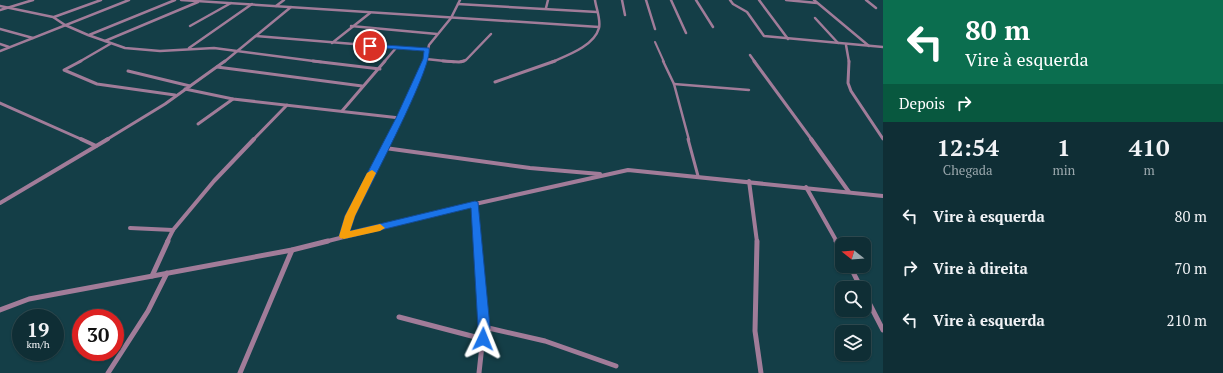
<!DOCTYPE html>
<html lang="pt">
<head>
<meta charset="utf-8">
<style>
  :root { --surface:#0f2e35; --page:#1d3a41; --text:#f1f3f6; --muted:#9ba8ad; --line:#2f4a50 }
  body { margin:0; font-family:"PT Serif",serif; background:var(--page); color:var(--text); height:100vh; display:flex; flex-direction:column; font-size:15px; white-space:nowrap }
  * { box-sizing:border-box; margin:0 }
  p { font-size:13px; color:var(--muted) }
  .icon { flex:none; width:22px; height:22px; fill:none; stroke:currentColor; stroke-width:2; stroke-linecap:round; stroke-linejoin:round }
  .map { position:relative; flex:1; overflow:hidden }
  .side { display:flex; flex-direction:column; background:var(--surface); width:340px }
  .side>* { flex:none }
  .hud { background:#0b6e4f; color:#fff; overflow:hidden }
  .needle { width:26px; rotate:287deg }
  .fabs { position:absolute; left:835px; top:237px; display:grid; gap:8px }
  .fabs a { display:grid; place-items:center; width:36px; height:36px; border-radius:8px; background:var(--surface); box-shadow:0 1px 3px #0004,0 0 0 1px var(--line); font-size:20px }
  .speed { position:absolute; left:12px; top:309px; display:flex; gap:8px; font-size:20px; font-weight:700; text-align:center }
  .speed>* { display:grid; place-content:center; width:52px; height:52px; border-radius:50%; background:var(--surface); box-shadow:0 1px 3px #0004,0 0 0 1px var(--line); line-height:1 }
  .speed small { font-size:10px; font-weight:400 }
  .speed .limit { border:6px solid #d22; background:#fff; color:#111 }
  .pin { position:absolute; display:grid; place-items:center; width:34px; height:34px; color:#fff; margin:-17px; border:2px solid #fff; border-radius:50%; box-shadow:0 1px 4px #0007 }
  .me { position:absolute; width:44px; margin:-22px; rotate:2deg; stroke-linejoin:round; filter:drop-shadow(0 0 3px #0008) }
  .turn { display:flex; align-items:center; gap:14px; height:84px; padding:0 16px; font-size:18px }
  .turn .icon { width:52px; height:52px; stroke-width:2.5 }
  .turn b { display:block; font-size:28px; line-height:34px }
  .then { display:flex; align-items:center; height:38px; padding:0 16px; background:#0003; gap:8px; font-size:15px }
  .eta { display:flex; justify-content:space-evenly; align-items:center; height:68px; text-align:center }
  .eta b { font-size:24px; font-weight:800; line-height:28px }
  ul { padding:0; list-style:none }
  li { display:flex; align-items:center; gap:12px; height:52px; padding:0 16px }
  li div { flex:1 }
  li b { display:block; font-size:15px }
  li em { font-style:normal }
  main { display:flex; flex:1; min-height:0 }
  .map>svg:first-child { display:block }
</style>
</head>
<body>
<main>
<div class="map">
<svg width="883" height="373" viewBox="0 0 883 373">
  <rect width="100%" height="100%" fill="#143e47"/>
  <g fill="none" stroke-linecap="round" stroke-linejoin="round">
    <!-- lane-far2 -->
    <polyline stroke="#a17c99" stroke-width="2" points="655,42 664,62"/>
    <!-- lane-far1 -->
    <g stroke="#a17c99" stroke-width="2.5">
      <polyline points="663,61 674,84 689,140"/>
      <polyline points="674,84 749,90"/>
    </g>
    <!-- lane -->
    <polyline stroke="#a17c99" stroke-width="3" points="688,139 698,176"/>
    <!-- street-far3 -->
    <g stroke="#a17c99" stroke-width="2.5">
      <polyline points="181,0 599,27"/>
      <polyline points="622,0 625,15"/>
      <polyline points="646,0 655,29"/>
      <polyline points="671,0 686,33"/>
      <polyline points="696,0 713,27"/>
      <polyline points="730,0 733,4 747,12 764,36 883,47"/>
      <polyline points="759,0 788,39"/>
      <polyline points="786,0 817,3"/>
      <polyline points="814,0 869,46"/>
      <polyline points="866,0 876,8"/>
      <polyline points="458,4 597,12"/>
      <polyline points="0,6 53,17 65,25 88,35 125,48 160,51 214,48 321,62"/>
      <polyline points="276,6 284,0"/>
      <polyline points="546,8 548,0"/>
      <polyline points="0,10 33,0"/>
      <polyline points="54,17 101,0"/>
      <polyline points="815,18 838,43"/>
      <polyline points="190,26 231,3"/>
      <polyline points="351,26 437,34"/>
      <polyline points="0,29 33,38"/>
      <polyline points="89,35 175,0"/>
      <polyline points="256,36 427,50"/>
      <polyline points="105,41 198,2"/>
      <polyline points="332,43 370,13"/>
      <polyline points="0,44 9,47"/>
      <polyline points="846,45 849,62"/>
      <polyline points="189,48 252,4"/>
      <polyline points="0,51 129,0"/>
      <polyline points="750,55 755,62"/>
      <polyline points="426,59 454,62"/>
      <polyline points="79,62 110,44"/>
      <polyline points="224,62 291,7"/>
      <polyline points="384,62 396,48"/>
      <polyline points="425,62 429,45 451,18 460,0"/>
      <polyline points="461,62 466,60 491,34"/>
      <path d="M552,62C568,55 594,46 599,28C601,19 596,8 595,0"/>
    </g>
    <!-- street-far2 -->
    <g stroke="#a17c99" stroke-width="3">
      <polyline points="81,61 64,70 97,84 175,95"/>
      <polyline points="313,61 380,69"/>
      <polyline points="443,61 459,62 464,61"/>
      <polyline points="754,61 812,140"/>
      <polyline points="849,61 848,83 851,91 883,139"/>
      <polyline points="217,67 362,86"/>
      <polyline points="128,71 190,86"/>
      <polyline points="495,82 555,61"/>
      <polyline points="185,89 233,99 400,118"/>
      <polyline points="0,103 83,140"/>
      <polyline points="342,111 385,61"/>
      <polyline points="198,124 233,99"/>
      <polyline points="106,140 165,104 225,61"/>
      <polyline points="253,140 287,105"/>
      <polyline points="388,140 415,87 425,61"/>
    </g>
    <!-- street-far1 -->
    <g stroke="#a17c99" stroke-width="4">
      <polyline points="81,139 96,146"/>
      <polyline points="811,139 849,192"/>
      <polyline points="385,148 530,168 600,174"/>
      <polyline points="749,181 757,242"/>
      <polyline points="806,187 837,242"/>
      <polyline points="0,203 108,139"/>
      <polyline points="475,204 478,242"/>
      <polyline points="130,228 173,230"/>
      <polyline points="344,236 350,216 389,139"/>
      <polyline points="167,242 173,230 214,181 254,139"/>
      <polyline points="324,242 475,204 628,170 883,196"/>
    </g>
    <!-- street -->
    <g stroke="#a17c99" stroke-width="5">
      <polyline points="478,241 484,327 479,373"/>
      <polyline points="757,241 755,331 761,373"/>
      <polyline points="836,241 842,251"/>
      <polyline points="850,266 861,288"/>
      <polyline points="152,276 168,241"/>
      <polyline points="864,293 883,330"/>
      <polyline points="0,310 29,299 292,250 328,241"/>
      <polyline points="399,317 483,339"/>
      <polyline points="484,327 545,341 616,366"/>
      <polyline points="108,373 148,311 167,273"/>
      <polyline points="240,373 292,250"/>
    </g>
  </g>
  <!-- route -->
  <path fill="#1a73e8" stroke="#114b97" d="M370,44L429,48C434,66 367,191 355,216L350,231L475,201L478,202L490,327L487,343L483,344L478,343L476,339L478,327L471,208L344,239L339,236L345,216L396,118L423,59L424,51L368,47V46Z"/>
  <!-- slow -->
  <polygon fill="#f59e0b" points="372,170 376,173 355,216 350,231 380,224 385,228 380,231 344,239 340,238 339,236 345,216 367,173"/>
</svg>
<div class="fabs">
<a><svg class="needle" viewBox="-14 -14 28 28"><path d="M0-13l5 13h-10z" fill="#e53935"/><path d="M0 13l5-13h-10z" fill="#9ba8ad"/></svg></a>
<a><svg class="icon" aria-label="search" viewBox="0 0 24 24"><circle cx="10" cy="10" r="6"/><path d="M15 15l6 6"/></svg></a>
<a><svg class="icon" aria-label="layers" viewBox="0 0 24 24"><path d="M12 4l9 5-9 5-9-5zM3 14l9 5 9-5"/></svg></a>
</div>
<div class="speed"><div>19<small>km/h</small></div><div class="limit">30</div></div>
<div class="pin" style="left:370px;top:46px;background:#d93025"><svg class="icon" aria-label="arrive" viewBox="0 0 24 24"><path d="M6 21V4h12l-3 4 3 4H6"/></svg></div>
<svg class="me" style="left:483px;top:339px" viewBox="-20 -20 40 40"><path d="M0-17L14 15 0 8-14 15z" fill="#1a73e8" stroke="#fff" stroke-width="4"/></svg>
</div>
<section class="side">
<div class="hud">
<div class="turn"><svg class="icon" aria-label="left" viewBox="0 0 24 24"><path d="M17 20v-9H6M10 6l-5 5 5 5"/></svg><div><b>80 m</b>Vire à esquerda</div></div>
<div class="then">Depois<svg class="icon" aria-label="right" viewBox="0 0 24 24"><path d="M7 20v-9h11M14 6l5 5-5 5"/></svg></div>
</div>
<div class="eta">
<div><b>12:54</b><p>Chegada</p></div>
<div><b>1</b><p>min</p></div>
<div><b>410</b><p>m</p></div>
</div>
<ul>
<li><svg class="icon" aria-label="left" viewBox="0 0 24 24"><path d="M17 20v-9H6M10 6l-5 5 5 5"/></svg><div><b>Vire à esquerda</b></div><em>80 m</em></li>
<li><svg class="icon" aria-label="right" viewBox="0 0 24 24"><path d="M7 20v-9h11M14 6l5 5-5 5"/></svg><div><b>Vire à direita</b></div><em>70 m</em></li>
<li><svg class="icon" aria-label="left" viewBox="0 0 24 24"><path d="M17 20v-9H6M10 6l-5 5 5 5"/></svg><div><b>Vire à esquerda</b></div><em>210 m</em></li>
</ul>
</section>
</main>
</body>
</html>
